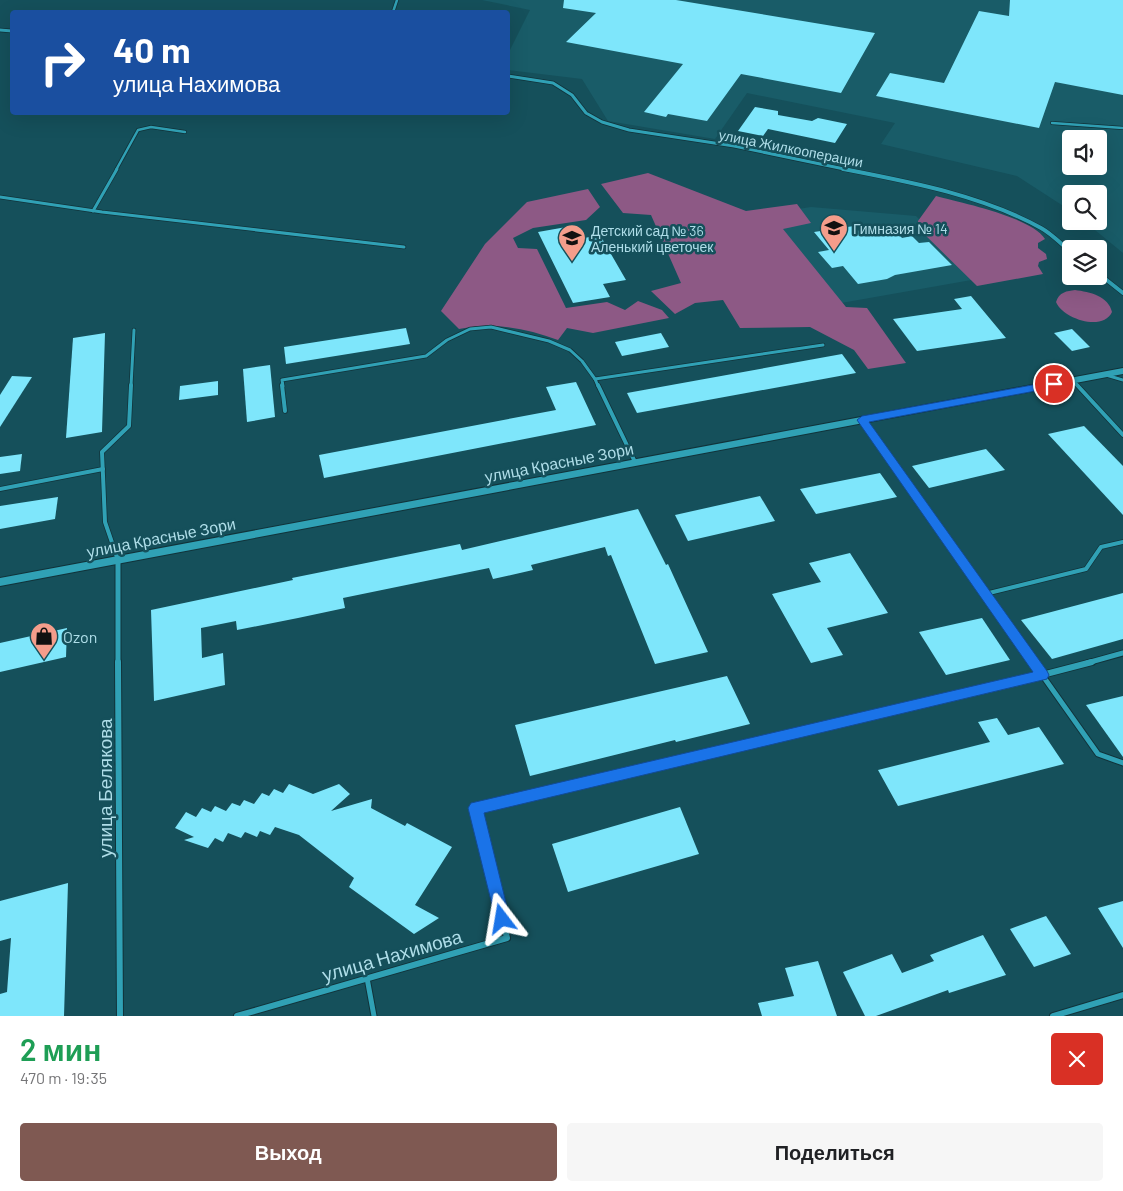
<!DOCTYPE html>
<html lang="ru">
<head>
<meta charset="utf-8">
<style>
  :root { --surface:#fff; --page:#f6f6f6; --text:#202124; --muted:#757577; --accent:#7f5952 }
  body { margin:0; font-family:Barlow,sans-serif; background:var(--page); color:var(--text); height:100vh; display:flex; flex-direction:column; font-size:19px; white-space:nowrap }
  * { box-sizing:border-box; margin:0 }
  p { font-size:16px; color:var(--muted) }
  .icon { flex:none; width:28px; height:28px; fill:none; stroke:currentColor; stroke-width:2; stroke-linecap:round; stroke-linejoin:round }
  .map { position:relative; height:1016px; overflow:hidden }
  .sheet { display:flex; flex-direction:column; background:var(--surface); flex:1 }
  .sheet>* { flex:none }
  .hud { position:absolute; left:10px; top:10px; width:500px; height:105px; border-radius:5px; box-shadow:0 5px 20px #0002; background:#1a4fa0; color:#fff; overflow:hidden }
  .fabs { position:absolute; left:1062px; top:130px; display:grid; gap:10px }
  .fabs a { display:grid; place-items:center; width:45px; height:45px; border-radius:5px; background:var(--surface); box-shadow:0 5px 20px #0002; font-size:25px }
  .pin { position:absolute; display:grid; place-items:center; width:42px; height:42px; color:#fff; margin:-21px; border:2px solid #fff; border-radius:50%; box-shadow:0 1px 5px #0007 }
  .me { position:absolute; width:55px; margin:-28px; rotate:346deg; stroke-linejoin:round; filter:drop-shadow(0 0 4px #0008) }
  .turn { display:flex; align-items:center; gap:18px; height:105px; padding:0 20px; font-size:22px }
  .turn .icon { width:65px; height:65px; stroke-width:2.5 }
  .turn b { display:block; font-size:35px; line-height:42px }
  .round { display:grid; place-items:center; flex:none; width:52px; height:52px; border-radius:5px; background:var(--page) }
  .summary { display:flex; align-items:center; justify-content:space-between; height:85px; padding:0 20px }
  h1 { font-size:30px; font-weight:600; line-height:38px; color:#1e9e55 }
  .primary-button { display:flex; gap:10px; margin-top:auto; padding:10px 20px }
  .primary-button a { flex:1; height:58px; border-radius:5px; background:var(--accent); color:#fff; font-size:20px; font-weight:600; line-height:58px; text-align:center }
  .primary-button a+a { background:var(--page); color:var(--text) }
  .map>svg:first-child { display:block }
</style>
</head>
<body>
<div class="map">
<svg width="1123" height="1016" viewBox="0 0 1123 1016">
  <rect width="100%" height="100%" fill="#15505b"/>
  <!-- built -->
  <g fill="#195c68" fill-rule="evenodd">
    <path d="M482,0H1123V253L1084,221H1099V194H1071V211L1017,176L881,144L895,123L747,93L715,139L608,121L582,79L508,70V54L530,10ZM1071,139H1099V166H1071Z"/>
    <polygon points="811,207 916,216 977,279 762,317 697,225"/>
  </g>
  <!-- green -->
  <g fill="#8d5985">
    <polygon points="648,173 746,211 797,204 811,223 783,229 846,307 867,308 906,363 868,369 854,350 810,327 740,328 723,300 695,303 675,314 651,291 681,283 651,215 623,213 601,184"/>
    <path d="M588,189L600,207L586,220L533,228L513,238L518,248L537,249L566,308L607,302L625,310L638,301L662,310L669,318L593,333L567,328L558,340C525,328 494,322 459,329L441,311L485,244L527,202Z"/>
    <path d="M936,196C962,203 1031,217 1045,239L1038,243V248L1046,254L1047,259L1039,262L1038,266L1043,274L977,286L918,228V221Z"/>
    <path d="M1075,290C1090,292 1108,296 1112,312C1103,332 1063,319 1056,302C1059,292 1067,291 1075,290Z"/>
  </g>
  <!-- building -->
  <g fill="#7ee6fb">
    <polygon points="564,0 676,0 875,33 841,93 741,74 707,121 668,114 666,117 644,112 683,64 566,42 596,13 563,8"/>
    <polygon points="1010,0 1123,0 1123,95 1055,82 1039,128 876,96 890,73 944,83 979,11 1009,16"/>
    <polygon points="755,107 778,111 778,115 812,121 818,118 847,124 835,143 768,129 763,136 738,131"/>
    <polygon points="572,226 579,239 600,235 626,280 603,284 610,297 573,303 538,232"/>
    <polygon points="854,226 860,232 883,228 886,232 896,231 902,238 912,236 919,243 929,242 952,265 895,275 887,279 858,284 843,266 832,268 818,252 829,250 814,232"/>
    <polygon points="971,296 1006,338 917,351 893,319 962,309 954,299"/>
    <polygon points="406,328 410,344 286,364 284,347"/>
    <polygon points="1072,329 1090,347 1072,351 1054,333"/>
    <polygon points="105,333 102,432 66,438 73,338"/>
    <polygon points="661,333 669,347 622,356 615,342"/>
    <polygon points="842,354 856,373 637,413 627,393"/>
    <polygon points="270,365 275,417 247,422 243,369"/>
    <polygon points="12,376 32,377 0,427 0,395"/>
    <polygon points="218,381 218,395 179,400 180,386"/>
    <polygon points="576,382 596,425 324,478 319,455 556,410 546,387"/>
    <polygon points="1084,426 1123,466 1123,515 1048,434"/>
    <polygon points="986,449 1005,470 929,488 912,466"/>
    <polygon points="22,454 20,471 0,474 0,457"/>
    <polygon points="880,473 897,497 816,514 800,489"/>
    <polygon points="760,496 775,521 688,541 675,515"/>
    <polygon points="58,497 55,519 0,529 0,506"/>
    <polygon points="638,509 666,565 668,564 708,652 655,664 611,555 608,556 605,547 531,565 533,570 493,579 489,568 343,598 345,608 298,618 237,630 236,621 201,628 202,658 223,653 225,685 154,701 151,610 293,580 292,578 460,544 462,550"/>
    <polygon points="850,553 888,613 827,628 843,655 811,663 772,594 821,582 809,563"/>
    <polygon points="1123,593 1123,639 1052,659 1021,620"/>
    <polygon points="982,618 1010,660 946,675 919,632"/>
    <polygon points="67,628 66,657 0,672 0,643"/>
    <polygon points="727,676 750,724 676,742 675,740 530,776 515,725"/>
    <polygon points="1123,696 1123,757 1086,705"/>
    <polygon points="997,718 1008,735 1039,727 1064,764 898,806 878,770 990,742 978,722"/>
    <polygon points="289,784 313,794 339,784 350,794 331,811 372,799 371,808 405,826 407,823 452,847 415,905 439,918 414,934 349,887 354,878 299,835 275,827 270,835 260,831 257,837 245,832 241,838 228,833 223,842 215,838 208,848 184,840 194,837 175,828 186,812 196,817 202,808 211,812 215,806 226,811 232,803 240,806 244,800 254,804 262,793 269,796 274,789 283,793"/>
    <polygon points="680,807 699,854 568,892 552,844"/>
    <polygon points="68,883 64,1016 0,1016 0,994 7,992 11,938 0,941 0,901"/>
    <polygon points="1123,901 1123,948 1098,908"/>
    <polygon points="1046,916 1071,954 1034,967 1010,929"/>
    <polygon points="983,935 1006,975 949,993 948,990 876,1016 865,1016 843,972 892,954 902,973 934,961 930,955"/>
    <polygon points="818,961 837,1016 762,1016 758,1003 794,996 785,968"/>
  </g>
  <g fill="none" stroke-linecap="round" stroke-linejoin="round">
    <!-- service-far3 casing -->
    <g stroke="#11333a" stroke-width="4">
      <g id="service-far3">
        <polyline points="393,12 397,0"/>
        <polyline points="1052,123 1123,128"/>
        <polyline points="116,170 138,130 151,127 185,132"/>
      </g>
    </g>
    <!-- service-far2 casing -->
    <g stroke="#11333a" stroke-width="4.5">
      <g id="service-far2">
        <polyline points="0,197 102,212 404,247"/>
        <polyline points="93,211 117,169"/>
        <polyline points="1106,375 1123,380"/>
        <polyline points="1073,381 1078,386"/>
        <polyline points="131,386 134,330"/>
        <polyline points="283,386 282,380 426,356 447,340 470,329 491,327 549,341 570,350 582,361 595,379"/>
        <polyline points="598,386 595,379 823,345"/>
      </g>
    </g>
    <!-- service-far1 casing -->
    <g stroke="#11333a" stroke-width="5.5">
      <g id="service-far1">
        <polyline points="282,385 285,411"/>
        <polyline points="598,385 635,462"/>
        <polyline points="1077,385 1123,435"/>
        <polyline points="862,420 1034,663"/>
        <polyline points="0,489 103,469"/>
        <polyline points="118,560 105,522 102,452 129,426 131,385"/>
        <polyline points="985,594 1086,569 1101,547 1123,542"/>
      </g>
    </g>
    <!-- service casing -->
    <g stroke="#11333a" stroke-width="7">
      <g id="service">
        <polyline points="1033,662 1098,754 1123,763"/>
        <polyline points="367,978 374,1016"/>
      </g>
    </g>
    <!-- minor-far3 casing -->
    <g stroke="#11333a" stroke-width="4.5">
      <g id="minor-far3">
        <polyline points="0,30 12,31"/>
        <polyline points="508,76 553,83 572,95 586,113 602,122 629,130 734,146 849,170"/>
      </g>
    </g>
    <!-- minor-far2 casing -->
    <g stroke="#11333a" stroke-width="5">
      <g id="minor-far2">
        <path d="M843,169C910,182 981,195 1041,228C1052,234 1061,244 1071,252"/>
        <polyline points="1099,274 1123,293"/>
      </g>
    </g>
    <!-- minor-far1 casing -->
    <g stroke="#11333a" stroke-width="7">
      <g id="minor-far1">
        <polyline points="118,560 118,663"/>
        <polyline points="1087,663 1123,653"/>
      </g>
    </g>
    <!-- minor casing -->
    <g stroke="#11333a" stroke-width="8">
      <g id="minor">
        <polyline points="118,662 120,1016"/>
        <polyline points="237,1016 507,938 476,808 1042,675 1092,662"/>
        <polyline points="1053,1016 1123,995"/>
      </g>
    </g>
    <!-- secondary casing -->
    <g stroke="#11333a" stroke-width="2">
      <polygon id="secondary" points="1123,368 1123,374 0,586 0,578"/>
    </g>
    <!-- service-far3 -->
    <use href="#service-far3" stroke="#30a1b5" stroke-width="2.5"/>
    <!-- service-far2 -->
    <use href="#service-far2" stroke="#30a1b5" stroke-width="3"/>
    <!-- service-far1 -->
    <use href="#service-far1" stroke="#30a1b5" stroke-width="4"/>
    <!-- service -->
    <use href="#service" stroke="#30a1b5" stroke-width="5"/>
    <!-- minor-far3 -->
    <use href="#minor-far3" stroke="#30a1b5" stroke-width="3"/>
    <!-- minor-far2 -->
    <use href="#minor-far2" stroke="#30a1b5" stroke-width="4"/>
    <!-- minor-far1 -->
    <use href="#minor-far1" stroke="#30a1b5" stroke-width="5"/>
    <!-- minor -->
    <use href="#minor" stroke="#30a1b5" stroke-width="6"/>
    <!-- secondary -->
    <use href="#secondary" fill="#30a1b5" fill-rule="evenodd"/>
  </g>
  <!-- route -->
  <polygon fill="#1a73e8" stroke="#114b97" points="1054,381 1059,384 1057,387 869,422 1047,671 1049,675 1047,679 484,813 510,919 508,925 502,927 497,925 468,808 471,803 1033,672 857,420 862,416"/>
  <!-- icons -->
  <defs>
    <g id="school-pin" transform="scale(1.4375)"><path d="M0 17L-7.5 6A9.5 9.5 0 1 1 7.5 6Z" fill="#f49d8b" stroke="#15505b"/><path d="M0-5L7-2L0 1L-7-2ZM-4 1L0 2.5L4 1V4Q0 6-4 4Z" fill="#111"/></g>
    <g id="shop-pin" transform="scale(1.4375)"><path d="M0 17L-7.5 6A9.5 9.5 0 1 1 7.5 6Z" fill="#f49d8b" stroke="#15505b"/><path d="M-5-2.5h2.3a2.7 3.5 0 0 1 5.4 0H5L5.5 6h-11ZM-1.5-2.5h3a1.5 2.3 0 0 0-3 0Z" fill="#111"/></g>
  </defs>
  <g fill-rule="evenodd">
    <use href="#school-pin" x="834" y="228"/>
    <use href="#school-pin" x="572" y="238"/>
    <use href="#shop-pin" x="44" y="636"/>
  </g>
  <g text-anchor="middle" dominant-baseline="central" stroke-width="5" stroke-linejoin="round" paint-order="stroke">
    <!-- far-street labels -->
    <g font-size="14" fill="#aedde8" stroke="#15505b">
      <text transform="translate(791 148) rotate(11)">улица Жилкооперации</text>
    </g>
    <!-- far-poi labels -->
    <g font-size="14" fill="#aedde8" stroke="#15505b" text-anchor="start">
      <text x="853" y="228">Гимназия № 14</text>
      <text x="591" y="230">Детский сад № 36<tspan x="591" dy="16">Аленький цветочек</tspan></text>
    </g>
    <!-- street labels -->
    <g font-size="16" fill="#aedde8" stroke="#15505b">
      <text transform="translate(559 462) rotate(-11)">улица Красные Зори</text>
      <text transform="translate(161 537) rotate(-11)">улица Красные Зори</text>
    </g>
    <!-- poi labels -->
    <g font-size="16" fill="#aedde8" stroke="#15505b" text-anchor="start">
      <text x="63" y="636">Ozon</text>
    </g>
    <!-- near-street labels -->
    <g font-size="19" fill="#aedde8" stroke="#15505b">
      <text transform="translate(104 788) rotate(-90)">улица Белякова</text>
      <text transform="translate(392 955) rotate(-16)">улица Нахимова</text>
    </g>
  </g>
</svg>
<div class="fabs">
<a><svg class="icon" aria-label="sound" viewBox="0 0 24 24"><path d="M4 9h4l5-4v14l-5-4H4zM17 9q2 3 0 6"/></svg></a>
<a><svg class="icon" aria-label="search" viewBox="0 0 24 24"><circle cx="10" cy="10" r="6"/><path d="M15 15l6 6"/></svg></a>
<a><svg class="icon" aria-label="layers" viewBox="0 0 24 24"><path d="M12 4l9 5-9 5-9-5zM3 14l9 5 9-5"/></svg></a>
</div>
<div class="pin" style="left:1054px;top:384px;background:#d93025"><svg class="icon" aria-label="arrive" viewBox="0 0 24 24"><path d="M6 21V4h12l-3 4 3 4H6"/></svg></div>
<svg class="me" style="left:502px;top:919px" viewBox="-20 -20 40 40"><path d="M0-17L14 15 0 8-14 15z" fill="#1a73e8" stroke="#fff" stroke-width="4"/></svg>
<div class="hud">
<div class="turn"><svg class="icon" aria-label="right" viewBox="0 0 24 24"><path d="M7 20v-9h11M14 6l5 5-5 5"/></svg><div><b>40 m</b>улица Нахимова</div></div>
</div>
</div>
<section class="sheet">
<div class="summary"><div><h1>2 мин</h1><p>470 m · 19:35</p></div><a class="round" style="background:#d93025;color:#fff"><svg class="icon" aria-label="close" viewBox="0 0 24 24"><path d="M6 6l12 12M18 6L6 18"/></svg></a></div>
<div class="primary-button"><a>Выход</a><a>Поделиться</a></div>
</section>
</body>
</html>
